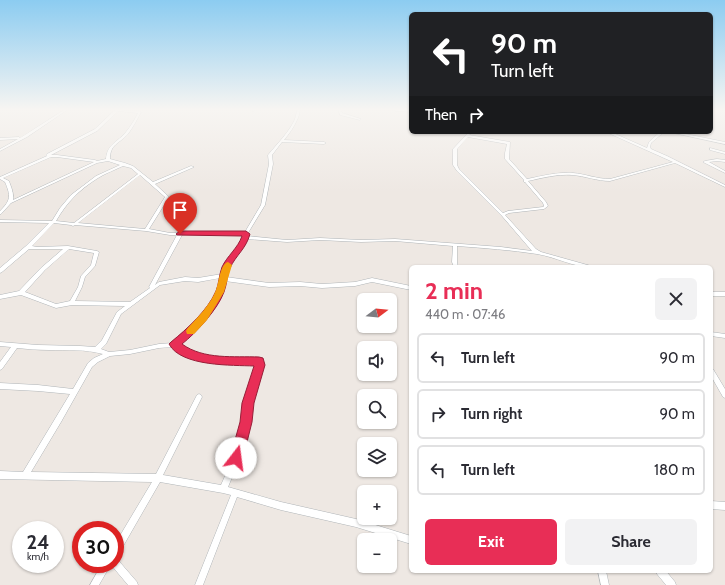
<!DOCTYPE html>
<html lang="en">
<head>
<meta charset="utf-8">
<style>
  :root { --surface:#fff; --page:#f2f2f3; --text:#2b2b33; --muted:#7c7c81; --line:#e1e1e2; --accent:#e82e56 }
  body { margin:0; font-family:Cabin,sans-serif; background:var(--page); color:var(--text); height:100vh; display:flex; flex-direction:column; font-size:15px; white-space:nowrap }
  * { box-sizing:border-box; margin:0 }
  p { font-size:13px; color:var(--muted) }
  .icon { flex:none; width:22px; height:22px; fill:none; stroke:currentColor; stroke-width:2; stroke-linecap:round; stroke-linejoin:round }
  .map { position:relative; flex:1; overflow:hidden }
  .drawer { position:absolute; left:409px; top:265px; width:304px; height:308px; display:flex; flex-direction:column; background:var(--surface); border-radius:6px; box-shadow:0 1px 3px #0004 }
  .drawer>* { flex:none }
  .banner { position:absolute; left:409px; top:12px; width:304px; height:122px; border-radius:6px; box-shadow:0 1px 3px #0004; background:#202124; color:#fff; overflow:hidden }
  .needle { width:26px; rotate:74deg }
  .buttons { position:absolute; left:357px; top:293px; display:grid; gap:8px }
  .buttons a { display:grid; place-items:center; width:40px; height:40px; border-radius:6px; background:var(--surface); box-shadow:0 1px 3px #0004; font-size:20px }
  .speed { position:absolute; left:12px; top:521px; display:flex; gap:8px; font-size:20px; font-weight:700; text-align:center }
  .speed>* { display:grid; place-content:center; width:52px; height:52px; border-radius:50%; background:var(--surface); box-shadow:0 1px 3px #0004; line-height:1 }
  .speed small { font-size:10px; font-weight:400 }
  .speed .limit { border:6px solid #d22; background:#fff; color:#111 }
  .pin { position:absolute; display:grid; place-items:center; width:34px; height:34px; color:#fff; margin:-41px -17px; border-radius:50% 50% 50% 0; rotate:-45deg; box-shadow:0 0 4px #0007 }
  .pin .icon { rotate:45deg }
  .me { position:absolute; width:44px; margin:-22px; rotate:15deg; stroke-linejoin:round; filter:drop-shadow(0 0 3px #0008) }
  .turn { display:flex; align-items:center; gap:14px; height:84px; padding:0 16px; font-size:18px }
  .turn .icon { width:52px; height:52px; stroke-width:2.5 }
  .turn b { display:block; font-size:28px; line-height:34px }
  .then { display:flex; align-items:center; height:38px; padding:0 16px; background:#0003; gap:8px; font-size:15px }
  .round { display:grid; place-items:center; flex:none; width:42px; height:42px; border-radius:6px; background:var(--page) }
  .summary { display:flex; align-items:center; justify-content:space-between; height:68px; padding:0 16px }
  h1 { font-size:24px; font-weight:700; line-height:30px; color:var(--accent) }
  .button { display:flex; gap:8px; margin-top:auto; padding:8px 16px }
  .button a { flex:1; height:46px; border-radius:6px; background:var(--accent); color:#fff; font-size:16px; font-weight:700; line-height:46px; text-align:center }
  .button a+a { background:var(--page); color:var(--text) }
  ul { padding:0; list-style:none }
  li { display:flex; align-items:center; gap:12px; height:50px; margin:0 8px 6px; padding:0 8px; border:2px solid var(--line); border-radius:6px }
  li div { flex:1 }
  li b { display:block; font-size:15px }
  li em { font-style:normal }
  .map>svg:first-child { display:block }
</style>
</head>
<body>
<div class="map">
<svg width="725" height="585" viewBox="0 0 725 585">
  <rect width="100%" height="100%" fill="#eee8e3"/>
  <g fill="none" stroke-linecap="round" stroke-linejoin="round">
    <!-- minor casing -->
    <g stroke="#b0b5b8" stroke-width="1">
      <g id="minor">
        <polygon points="64,110 67,110 27,137 0,151 0,149 18,139 0,140 0,138 19,137 20,138"/>
        <path d="M115,110L140,111L141,112C137,120 133,127 128,134C119,144 110,144 110,159L125,163L133,166L153,182L191,166L194,167L155,184L169,197L149,229L170,233L245,232L261,205L269,164L268,155C277,144 290,131 295,119C296,116 296,113 298,110H300C299,113 299,117 297,120C294,127 289,134 284,140L324,142L326,143L324,144L282,142L272,155L273,164L265,205L248,233L247,236L287,240L320,238L361,240L395,239L501,247L532,251L502,216L457,171L453,165V149L469,132H473L469,135L510,142L509,159L527,179C542,176 557,172 573,173C585,174 597,179 610,179L673,162L606,132H611L647,148L649,142L660,132H664L651,143L650,147L651,149L667,156L725,185V187L675,163L610,181C597,181 585,176 572,175C557,174 542,178 528,181L546,202L548,206L544,209L509,213L505,215L536,249L541,252L591,266V267C573,267 556,257 537,254C511,250 484,248 457,246V262L458,267H454L452,262L453,246L395,241L361,242L320,240L287,242L247,239L245,244L228,267L227,274V275L226,277L269,283L300,282L322,284L355,282L372,278L411,286V290L372,282L355,286L322,288L300,286L269,287L225,281L222,292L205,318L192,334L178,345L187,350L209,358L259,359H261L263,365L251,403L249,422L240,458L228,487L281,502L356,519L411,536V544L356,527L281,510L237,497L203,585H195L231,495L223,493L160,482L118,555L115,556V544L152,482L0,479V471L23,472L70,394L38,391L0,389V383L38,385L73,389L88,363L94,358L103,354C85,349 67,350 49,350C38,350 28,349 17,348L2,369L0,370V362L11,347L0,346V342L38,345L80,346L95,347L102,340L117,312L125,306L72,305L56,308L21,295L0,299V295L19,291L41,268L63,249H29L2,272L0,273V268L26,246L49,223L0,222V220L52,221L60,208L71,195L96,176L120,165L108,161L97,163L11,203L1,214H0V211C11,200 11,196 5,182L0,179V177L47,156L46,155L47,154L95,129ZM118,111L138,113C135,119 131,126 126,132C118,142 107,144 106,159L97,161L95,160L57,155H51L97,131ZM468,137L507,144L505,153V159L524,180V182H525L543,203L544,206L543,207L508,211L503,213L459,169L457,165V149ZM51,157H57L94,162L13,200C14,193 11,187 9,181L3,178ZM123,166L131,168L138,174L74,223L56,221C67,202 79,190 98,178C106,173 115,170 123,166ZM140,175L165,197L145,229L78,223ZM54,223L71,225L73,226L75,225L146,231L170,235H177L149,287L150,288L130,302L75,301L82,287L85,277L95,266L99,252L97,251L68,246L37,247L32,246ZM243,234L241,244L224,266L222,274L198,278L185,277L159,282L155,285L182,235ZM69,249L94,253L91,265L81,276L78,287L70,301L56,304L25,292L45,270ZM221,278L218,292L201,316L188,330L173,343L159,344L130,350L109,352L101,349L106,344L121,314L160,285L185,281L198,282ZM173,347L183,354L209,362L257,363V365L245,403L243,422L233,458L221,485L163,475L202,397L201,395L199,394L197,395L156,474L31,472L61,422L92,367L98,362L110,356L130,354L159,348Z"/>
        <polygon points="252,110 255,110 253,111"/>
        <polygon points="339,110 341,110 342,113 361,119 360,120 340,115"/>
        <polygon points="395,110 411,110 411,112 396,111"/>
        <polygon points="669,132 676,132 725,142 725,144"/>
        <polygon points="710,148 725,152 725,154 710,150"/>
        <polygon points="717,159 725,160 725,162 717,161 709,162 725,171 725,173 703,162 705,161"/>
        <rect x="711" y="292" width="14" height="4"/>
        <polygon points="711,332 725,334 725,338 711,336"/>
        <polygon points="711,368 713,369 725,389 725,398 723,397 711,376"/>
        <polygon points="711,501 725,502 725,510 711,509"/>
        <polygon points="115,559 118,560 137,582 138,585 128,585 112,566 111,564 115,564"/>
        <polygon points="102,564 111,564 99,585 90,585"/>
        <polygon points="598,571 606,571 609,585 601,585"/>
        <polygon points="656,571 666,571 675,582 676,585 666,585 657,574"/>
      </g>
    </g>
    <!-- minor -->
    <use href="#minor" fill="#fff" fill-rule="evenodd"/>
  </g>
  <!-- sky -->
  <linearGradient id="sky" x2="0" y2="1"><stop stop-color="#8cccf1"/><stop offset="0.57" stop-color="#f7f5f2"/><stop offset="1" stop-color="#f7f5f2" stop-opacity="0"/></linearGradient>
  <rect width="725" height="192" fill="url(#sky)"/>
  <!-- route -->
  <path fill="#e82e56" stroke="#971e38" d="M180,231H246L250,234C246,249 236,255 230,268C227,275 227,284 224,292C218,309 196,333 182,344C204,360 234,356 259,357L263,358L265,365L254,403L252,422L243,458L241,462L236,464L232,462L230,458L240,422L242,403L254,366C233,365 181,367 169,344L171,342C187,329 208,310 216,291C219,284 219,275 222,267C227,256 238,248 242,236L177,235L176,234Z"/>
  <!-- slow -->
  <path fill="#f59e0b" d="M228,262L232,265L224,292L207,320L194,334H187L186,331L187,329C197,318 211,304 216,290C219,283 220,264 228,262Z"/>
</svg>
<div class="buttons">
<a><svg class="needle" viewBox="-14 -14 28 28"><path d="M0-13l5 13h-10z" fill="#e53935"/><path d="M0 13l5-13h-10z" fill="#7c7c81"/></svg></a>
<a><svg class="icon" aria-label="sound" viewBox="0 0 24 24"><path d="M4 9h4l5-4v14l-5-4H4zM17 9q2 3 0 6"/></svg></a>
<a><svg class="icon" aria-label="search" viewBox="0 0 24 24"><circle cx="10" cy="10" r="6"/><path d="M15 15l6 6"/></svg></a>
<a><svg class="icon" aria-label="layers" viewBox="0 0 24 24"><path d="M12 4l9 5-9 5-9-5zM3 14l9 5 9-5"/></svg></a>
<a>+</a>
<a>−</a>
</div>
<div class="speed"><div>24<small>km/h</small></div><div class="limit">30</div></div>
<div class="pin" style="left:180px;top:234px;background:#d93025"><svg class="icon" aria-label="arrive" viewBox="0 0 24 24"><path d="M6 21V4h12l-3 4 3 4H6"/></svg></div>
<svg class="me" style="left:236px;top:458px" viewBox="-20 -20 40 40"><circle r="19" fill="#fff"/><path d="M0-13L10 11 0 6-10 11z" fill="#e82e56"/></svg>
<div class="banner">
<div class="turn"><svg class="icon" aria-label="left" viewBox="0 0 24 24"><path d="M17 20v-9H6M10 6l-5 5 5 5"/></svg><div><b>90 m</b>Turn left</div></div>
<div class="then">Then<svg class="icon" aria-label="right" viewBox="0 0 24 24"><path d="M7 20v-9h11M14 6l5 5-5 5"/></svg></div>
</div>
<section class="drawer">
<div class="summary"><div><h1>2 min</h1><p>440 m · 07:46</p></div><a class="round"><svg class="icon" aria-label="close" viewBox="0 0 24 24"><path d="M6 6l12 12M18 6L6 18"/></svg></a></div>
<ul>
<li><svg class="icon" aria-label="left" viewBox="0 0 24 24"><path d="M17 20v-9H6M10 6l-5 5 5 5"/></svg><div><b>Turn left</b></div><em>90 m</em></li>
<li><svg class="icon" aria-label="right" viewBox="0 0 24 24"><path d="M7 20v-9h11M14 6l5 5-5 5"/></svg><div><b>Turn right</b></div><em>90 m</em></li>
<li><svg class="icon" aria-label="left" viewBox="0 0 24 24"><path d="M17 20v-9H6M10 6l-5 5 5 5"/></svg><div><b>Turn left</b></div><em>180 m</em></li>
</ul>
<div class="button"><a>Exit</a><a>Share</a></div>
</section>
</div>
</body>
</html>
